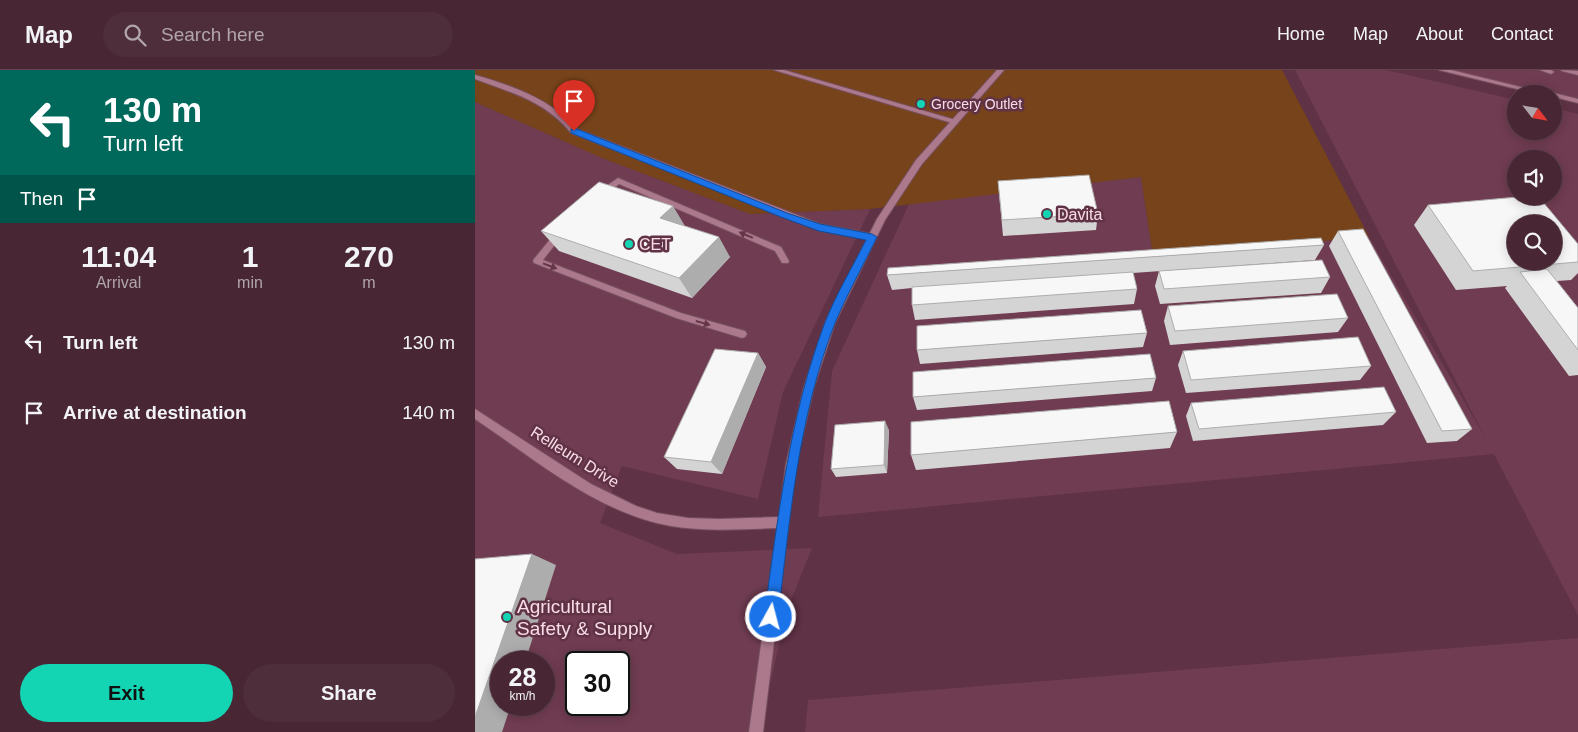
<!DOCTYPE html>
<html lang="en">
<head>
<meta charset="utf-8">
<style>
  :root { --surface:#482634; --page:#4f2e3c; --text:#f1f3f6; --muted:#b1a5ac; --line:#60434f; --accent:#14d5b3 }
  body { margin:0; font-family:Arial,sans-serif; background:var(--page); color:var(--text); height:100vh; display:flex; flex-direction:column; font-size:19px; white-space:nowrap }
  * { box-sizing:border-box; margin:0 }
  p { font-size:16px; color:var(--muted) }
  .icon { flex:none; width:28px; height:28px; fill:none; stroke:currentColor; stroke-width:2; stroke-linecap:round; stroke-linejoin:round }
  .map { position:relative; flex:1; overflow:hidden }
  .side { display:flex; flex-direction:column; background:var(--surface); width:475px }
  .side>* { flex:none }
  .banner { background:#00695c; color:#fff; overflow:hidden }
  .needle { width:32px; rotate:121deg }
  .fabs { position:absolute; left:1032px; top:15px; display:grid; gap:10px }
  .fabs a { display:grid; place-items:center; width:55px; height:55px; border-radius:50%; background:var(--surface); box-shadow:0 2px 12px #0003,0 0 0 1px var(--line); font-size:25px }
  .speed { position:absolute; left:15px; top:581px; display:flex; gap:10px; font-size:25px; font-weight:700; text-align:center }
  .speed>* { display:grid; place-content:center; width:65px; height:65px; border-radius:50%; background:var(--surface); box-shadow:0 2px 12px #0003,0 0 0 1px var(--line); line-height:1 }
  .speed small { font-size:12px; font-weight:400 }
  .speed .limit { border:2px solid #111; border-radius:8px; background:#fff; color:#111 }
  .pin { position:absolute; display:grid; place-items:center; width:42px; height:42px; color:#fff; margin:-51px -21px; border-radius:50% 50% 50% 0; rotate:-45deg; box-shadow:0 0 5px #0007 }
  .pin .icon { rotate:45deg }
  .me { position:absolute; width:55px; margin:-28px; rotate:7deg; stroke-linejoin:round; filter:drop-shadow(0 0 4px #0008) }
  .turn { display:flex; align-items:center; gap:18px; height:105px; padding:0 20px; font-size:22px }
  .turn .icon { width:65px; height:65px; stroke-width:2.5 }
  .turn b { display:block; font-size:35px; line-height:42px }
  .then { display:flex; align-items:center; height:48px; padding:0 20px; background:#0003; gap:10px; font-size:19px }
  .eta { display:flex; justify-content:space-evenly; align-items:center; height:85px; text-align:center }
  .eta b { font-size:30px; font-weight:700; line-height:35px }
  .primary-button { display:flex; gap:10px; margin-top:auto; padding:10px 20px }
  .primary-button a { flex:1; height:58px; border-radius:30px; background:var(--accent); color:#111; font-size:20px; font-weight:700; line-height:58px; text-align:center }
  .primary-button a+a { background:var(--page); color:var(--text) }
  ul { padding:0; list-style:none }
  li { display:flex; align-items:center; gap:15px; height:70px; padding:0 20px }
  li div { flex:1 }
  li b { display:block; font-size:19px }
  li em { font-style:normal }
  header { display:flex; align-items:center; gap:30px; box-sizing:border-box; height:70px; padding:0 25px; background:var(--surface); border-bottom:1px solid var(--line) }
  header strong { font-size:24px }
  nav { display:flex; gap:28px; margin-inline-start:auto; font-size:18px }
  .search { width:350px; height:45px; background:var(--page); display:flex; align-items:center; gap:12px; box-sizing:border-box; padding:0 18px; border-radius:28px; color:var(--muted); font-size:19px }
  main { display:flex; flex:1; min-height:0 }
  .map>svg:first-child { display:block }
</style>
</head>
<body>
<header>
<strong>Map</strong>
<div class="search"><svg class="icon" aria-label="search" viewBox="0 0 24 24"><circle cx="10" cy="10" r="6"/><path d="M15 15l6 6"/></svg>Search here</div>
<nav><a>Home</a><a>Map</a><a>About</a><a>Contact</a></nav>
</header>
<main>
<section class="side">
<div class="banner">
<div class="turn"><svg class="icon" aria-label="left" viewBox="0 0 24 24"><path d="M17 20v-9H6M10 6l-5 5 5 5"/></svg><div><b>130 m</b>Turn left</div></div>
<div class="then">Then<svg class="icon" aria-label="arrive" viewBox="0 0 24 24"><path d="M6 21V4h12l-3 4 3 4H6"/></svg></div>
</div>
<div class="eta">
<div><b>11:04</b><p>Arrival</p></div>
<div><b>1</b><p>min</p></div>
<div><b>270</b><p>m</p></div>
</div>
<ul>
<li><svg class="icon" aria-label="left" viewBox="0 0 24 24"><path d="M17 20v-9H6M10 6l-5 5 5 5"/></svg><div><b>Turn left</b></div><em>130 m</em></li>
<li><svg class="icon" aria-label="arrive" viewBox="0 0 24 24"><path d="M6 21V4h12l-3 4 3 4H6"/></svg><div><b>Arrive at destination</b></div><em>140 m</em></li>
</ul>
<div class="primary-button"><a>Exit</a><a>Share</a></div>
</section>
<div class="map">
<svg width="1103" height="662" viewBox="0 0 1103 662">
  <rect width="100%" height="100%" fill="#603245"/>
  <!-- built -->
  <g fill="#703c51" fill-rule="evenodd">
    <path d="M820,0H911L1041,30V61H1079V38L1103,44V545L1019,384L343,447L357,301L434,134L666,107L678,186L894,167L1011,369ZM1041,89H1079V126H1041ZM1041,154H1079V191H1041Z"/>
    <polygon points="967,0 1103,0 1103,31 1079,24"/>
    <path d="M0,32L127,88L275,144L395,139L308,322L283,429L147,396L125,453L202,484L337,478L312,540L284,662H0ZM26,592H69V635H26ZM101,592H144V635H101Z"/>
    <polygon points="1103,568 1103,662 330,662 333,630"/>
  </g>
  <!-- green -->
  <polygon fill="#76431a" points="0,0 807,0 894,167 678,186 666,107 395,139 275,144 127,88 0,32"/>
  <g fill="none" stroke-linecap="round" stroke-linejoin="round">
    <!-- service casing -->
    <g stroke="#76505f" stroke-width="2">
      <g id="service">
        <polygon points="299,0 309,0 484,51 477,53"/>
        <polygon points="1065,0 1076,0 1079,2 1076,4"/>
        <polygon points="1086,0 1103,1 1103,5 1087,1"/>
        <path d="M0,5C38,16 75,29 102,59L345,154L397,164L401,167L397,170L341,159L96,63C70,31 37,23 0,9Z"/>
        <polygon points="143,108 306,177 314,191 313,193 307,193 300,181 144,114 129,126 123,126 123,122"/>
        <polygon points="85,160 89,163 68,190 206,243 270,261 272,264 270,267 267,268 201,248 59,193 58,191 59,189 82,161"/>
      </g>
    </g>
    <!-- minor casing -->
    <g stroke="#76505f" stroke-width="2">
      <path id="minor" d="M522,0H529L447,94L410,150L360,253L339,317L321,394L288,662H274L302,458C267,459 231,462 196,456C122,443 60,389 0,349V339L116,414L161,436L182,443L213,448L245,449L304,447L311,394L329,317L350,253L402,149L441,90Z"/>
    </g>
    <!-- tertiary casing -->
    <g stroke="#76505f" stroke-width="2">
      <g id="tertiary">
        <polygon points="964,0 976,0 1075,24 1062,24"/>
        <polygon points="1079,23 1103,29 1103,33 1079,27 1079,24 1076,24"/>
      </g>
    </g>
    <!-- service -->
    <use href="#service" fill="#ac788b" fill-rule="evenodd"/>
    <!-- minor -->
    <use href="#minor" fill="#ac788b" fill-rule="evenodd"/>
    <!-- tertiary -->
    <use href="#tertiary" fill="#ac788b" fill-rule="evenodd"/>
  </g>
  <!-- wall -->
  <g fill="#d4d4d4">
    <polygon points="523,111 623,144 621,160 528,166"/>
    <polygon points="953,135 1103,174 1103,203 1096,210 1082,211 1103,238 1103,305 1094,306 1030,218 1032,216 981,220 939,155"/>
    <polygon points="210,156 255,187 217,228 84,181 66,161"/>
    <polygon points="863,161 997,359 982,371 952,373 854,176"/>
    <polygon points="849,175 840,190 658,203 662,219 659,234 440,250 437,235 437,218 417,220 412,205"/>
    <polygon points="684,201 855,207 846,223 685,234 680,216"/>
    <polygon points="693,236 873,248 863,262 695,275 689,251"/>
    <polygon points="672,263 668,277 445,294 442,280"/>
    <polygon points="708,281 896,296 885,310 711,323 703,295"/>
    <polygon points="283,283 291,297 247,404 202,399 189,387"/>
    <polygon points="681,308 677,321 442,340 438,327"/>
    <polygon points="716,333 921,342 908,355 718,371 711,346"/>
    <polygon points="414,360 412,403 361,407 356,399"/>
    <polygon points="702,362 695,378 441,400 436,385"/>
  </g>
  <!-- shaded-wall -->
  <g fill="#adadad">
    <polygon points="198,136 210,156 185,148"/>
    <polygon points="244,167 255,187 217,228 204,208"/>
    <polygon points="283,283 291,297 247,404 236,392"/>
    <polygon points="410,351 414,360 412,403 409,395"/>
    <polygon points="57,484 81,495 50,592 26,592 26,635 36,635 27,662 0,662 0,647"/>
  </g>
  <!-- building -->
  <g fill="#f7f7f7" stroke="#adadad" fill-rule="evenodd">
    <polygon points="614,105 623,144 527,150 523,111"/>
    <polygon points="124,112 198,136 185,148 244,167 204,208 66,161"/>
    <path d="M1054,126H1063L1103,174V192L998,201L953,135ZM1041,154H1079V191H1041Z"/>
    <polygon points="888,159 997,359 967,361 863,161"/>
    <polygon points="846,168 849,175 412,205 413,198"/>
    <polygon points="847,190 855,207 689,219 684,201"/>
    <polygon points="1072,199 1103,238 1103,280 1045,202"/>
    <polygon points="658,202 662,219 437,235 437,217"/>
    <polygon points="862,224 873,248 700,261 693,236"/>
    <polygon points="666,240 672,263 442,280 442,256"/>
    <polygon points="883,267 896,296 716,310 708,281"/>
    <polygon points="240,279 283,283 236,392 189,387"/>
    <polygon points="675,284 681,308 438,327 438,302"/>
    <polygon points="909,317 921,342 724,359 716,333"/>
    <polygon points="694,331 702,362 436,385 436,352"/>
    <polygon points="410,351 409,395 356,399 360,355"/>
    <polygon points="57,484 0,647 0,489"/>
  </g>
  <!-- one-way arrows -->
  <defs><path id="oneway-solid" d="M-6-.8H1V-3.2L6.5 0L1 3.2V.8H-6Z" transform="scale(1.25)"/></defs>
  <g fill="#643648">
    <use href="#oneway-solid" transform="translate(271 165) rotate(-157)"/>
    <use href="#oneway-solid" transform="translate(75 196) rotate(21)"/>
    <use href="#oneway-solid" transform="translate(228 253) rotate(16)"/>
  </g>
  <!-- route -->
  <path fill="#1a73e8" stroke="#114b97" d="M96,59H102L312,143L345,154L397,164L402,167C388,196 372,224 360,253C323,347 315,449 303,547L301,552L296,554L291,552L289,547C303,448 314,349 349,255C360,226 377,198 391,170L344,161L306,147L96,63Z"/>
  <!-- markers -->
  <g fill="#14d5b3" stroke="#603245" stroke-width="2">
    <circle cx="446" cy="34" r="5"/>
    <circle cx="572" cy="144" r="5"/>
    <circle cx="154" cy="174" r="5"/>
    <circle cx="32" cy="547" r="5"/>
  </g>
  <g text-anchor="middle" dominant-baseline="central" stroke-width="5" stroke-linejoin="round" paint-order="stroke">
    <!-- far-poi labels -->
    <g font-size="14" fill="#f9dce6" stroke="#603245" text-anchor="start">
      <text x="456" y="34">Grocery Outlet</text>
    </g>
    <!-- poi labels -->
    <g font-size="16" fill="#f9dce6" stroke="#603245" text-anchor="start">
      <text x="582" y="144">Davita</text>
      <text x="164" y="174">CET</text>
    </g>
    <!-- street labels -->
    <g font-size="16" fill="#f9dce6" stroke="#603245">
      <text transform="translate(100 387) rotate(32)">Relleum Drive</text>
    </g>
    <!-- near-poi labels -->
    <g font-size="19" fill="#f9dce6" stroke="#603245" text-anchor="start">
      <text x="42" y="536">Agricultural<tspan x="42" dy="22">Safety &amp; Supply</tspan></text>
    </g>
  </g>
</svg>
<div class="fabs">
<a><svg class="needle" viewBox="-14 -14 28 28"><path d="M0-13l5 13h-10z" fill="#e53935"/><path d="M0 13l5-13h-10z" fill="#b1a5ac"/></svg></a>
<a><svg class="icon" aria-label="sound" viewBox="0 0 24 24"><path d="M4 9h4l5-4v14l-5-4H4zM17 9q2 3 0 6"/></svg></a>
<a><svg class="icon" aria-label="search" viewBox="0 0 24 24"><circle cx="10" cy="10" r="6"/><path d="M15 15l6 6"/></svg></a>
</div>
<div class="speed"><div>28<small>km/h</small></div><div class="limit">30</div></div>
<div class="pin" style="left:99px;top:61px;background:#d93025"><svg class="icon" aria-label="arrive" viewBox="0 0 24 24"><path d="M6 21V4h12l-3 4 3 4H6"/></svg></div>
<svg class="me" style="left:296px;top:547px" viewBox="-20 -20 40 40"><circle r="17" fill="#1a73e8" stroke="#fff" stroke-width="3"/><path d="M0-11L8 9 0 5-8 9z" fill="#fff"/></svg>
</div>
</main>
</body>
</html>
